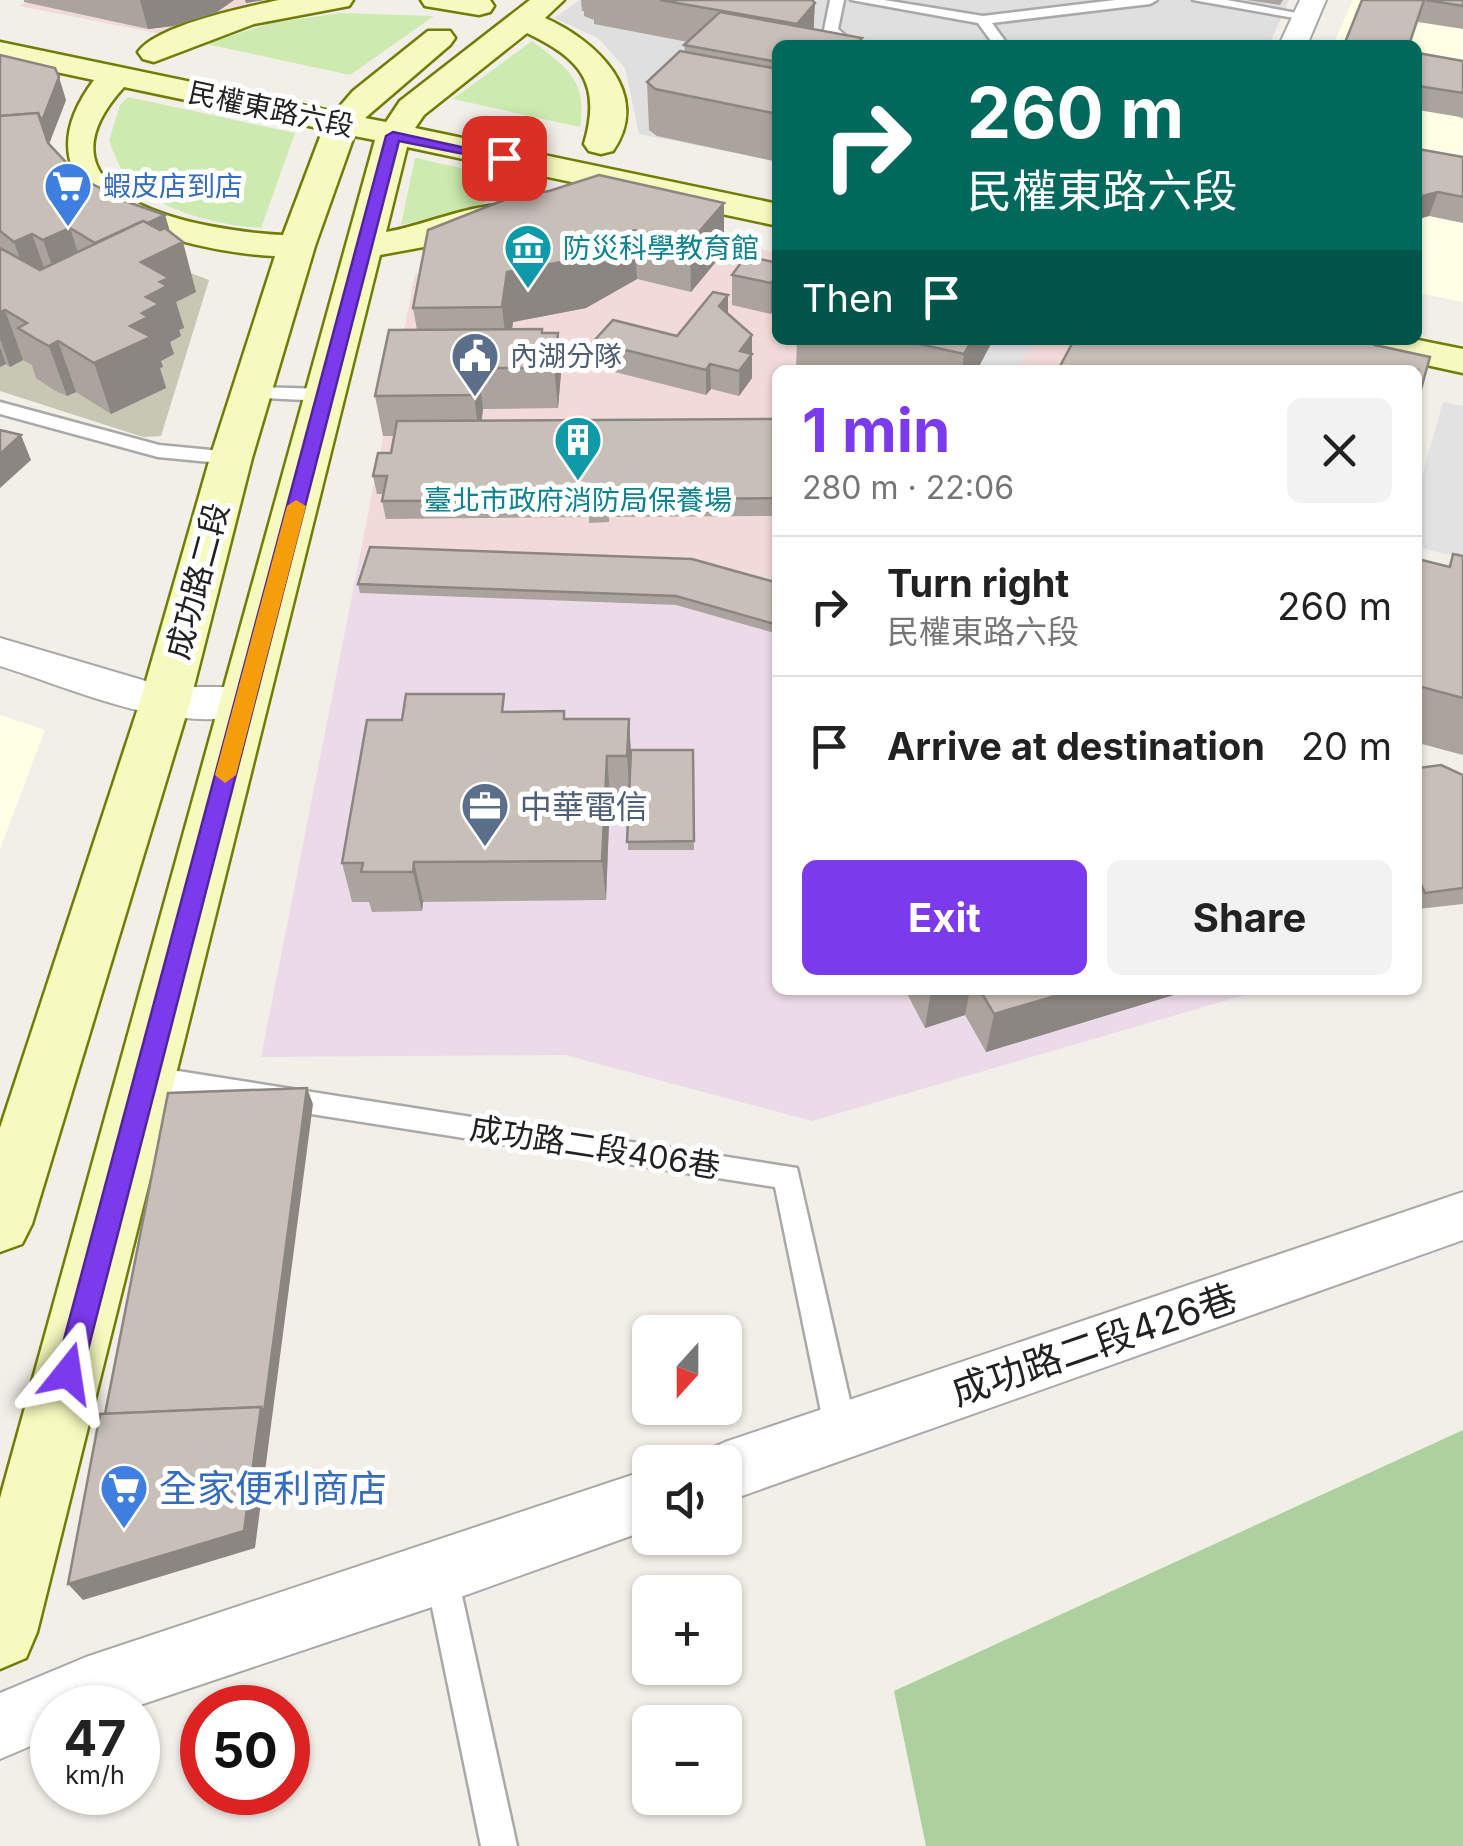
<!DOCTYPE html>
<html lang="en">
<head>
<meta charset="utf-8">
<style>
  :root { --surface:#fff; --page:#f2f2f2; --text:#222; --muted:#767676; --line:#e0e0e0; --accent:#7c3aed }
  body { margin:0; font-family:Inter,"Noto Sans TC",sans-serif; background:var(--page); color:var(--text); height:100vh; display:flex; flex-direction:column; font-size:38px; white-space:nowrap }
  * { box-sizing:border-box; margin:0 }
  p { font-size:32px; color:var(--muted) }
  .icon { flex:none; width:55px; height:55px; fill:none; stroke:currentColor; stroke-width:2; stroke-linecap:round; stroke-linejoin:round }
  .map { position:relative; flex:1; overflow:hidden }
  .sheet { position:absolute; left:772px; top:365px; width:650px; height:630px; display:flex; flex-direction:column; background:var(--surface); border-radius:15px; box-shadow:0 2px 8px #0004 }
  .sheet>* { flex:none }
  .top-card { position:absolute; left:772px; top:40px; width:650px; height:305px; border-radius:15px; box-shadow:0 2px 8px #0004; background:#00695c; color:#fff; overflow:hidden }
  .needle { width:65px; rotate:201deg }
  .buttons { position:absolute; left:632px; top:1315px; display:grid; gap:20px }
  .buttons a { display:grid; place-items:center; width:110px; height:110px; border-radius:15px; background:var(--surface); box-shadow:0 2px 8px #0004; font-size:50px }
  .speed { position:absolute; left:30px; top:1685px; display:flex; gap:20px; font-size:50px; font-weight:700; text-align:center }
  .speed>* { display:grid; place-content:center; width:130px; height:130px; border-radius:50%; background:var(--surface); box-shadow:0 2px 8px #0004; line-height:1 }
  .speed small { font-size:25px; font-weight:400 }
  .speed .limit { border:15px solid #d22; background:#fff; color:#111 }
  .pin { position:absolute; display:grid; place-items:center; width:85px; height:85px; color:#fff; margin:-42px; border-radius:20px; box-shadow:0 5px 15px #0006 }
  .me { position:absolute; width:110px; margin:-55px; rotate:15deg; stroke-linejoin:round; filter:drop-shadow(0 0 8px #0008) }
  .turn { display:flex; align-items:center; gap:35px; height:210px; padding:0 30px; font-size:45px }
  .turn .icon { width:130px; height:130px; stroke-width:2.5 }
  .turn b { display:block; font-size:70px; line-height:85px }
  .then { display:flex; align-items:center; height:95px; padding:0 30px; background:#0003; gap:20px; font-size:38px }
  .round { display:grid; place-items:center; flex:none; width:105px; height:105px; border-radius:15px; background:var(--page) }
  .overview { display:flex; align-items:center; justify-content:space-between; height:170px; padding:0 30px }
  h1 { font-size:60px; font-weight:700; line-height:75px; color:var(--accent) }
  .button { display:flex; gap:20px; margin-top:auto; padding:20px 30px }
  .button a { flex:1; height:115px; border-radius:15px; background:var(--accent); color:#fff; font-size:40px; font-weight:700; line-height:115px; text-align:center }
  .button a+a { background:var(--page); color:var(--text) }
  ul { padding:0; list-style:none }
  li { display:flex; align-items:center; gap:30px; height:140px; padding:0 30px; border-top:2px solid var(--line) }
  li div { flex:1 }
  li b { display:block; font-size:38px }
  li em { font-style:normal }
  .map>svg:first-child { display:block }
</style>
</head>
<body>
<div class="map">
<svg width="1463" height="1846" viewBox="0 0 1463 1846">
  <rect width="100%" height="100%" fill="#f2efe9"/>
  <!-- residential -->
  <polygon fill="#e0dfdf" points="580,0 1289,0 1269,45 778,45 777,161 639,134 625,68 598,38 554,18"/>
  <!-- commercial -->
  <g fill="#f2dad9">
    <polygon points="30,0 251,0 253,4 161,34 19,6"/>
    <polygon points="603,213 777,253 778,340 1167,340 1301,370 778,370 777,592 360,555 415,274"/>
  </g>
  <!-- industrial -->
  <polygon fill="#ebdbe8" points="360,555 692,568 777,592 778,990 1262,990 812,1121 565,1055 261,1057"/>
  <!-- education -->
  <g fill="#ffffe5">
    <polygon points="1353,0 1463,0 1463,302 1418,293 1418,45 1333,45"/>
    <polygon points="0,715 45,730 0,849"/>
  </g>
  <!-- construction -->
  <polygon fill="#c7c7b4" points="170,265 209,280 161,436 143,437 0,391 0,276"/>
  <!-- grass -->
  <g fill="#cdebb0">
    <polygon points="341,13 434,16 350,75 206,44 271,23"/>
    <path d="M532,41C566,67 588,80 580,127L453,99Z"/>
    <path d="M128,97L295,133L261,228C217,225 158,211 127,177C119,169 114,152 109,141L120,105Z"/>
    <polygon points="415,158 416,158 524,182 479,205 401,225"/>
  </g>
  <!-- forest -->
  <polygon fill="#add19e" points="1463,1430 1463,1846 926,1846 894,1691"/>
  <!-- parking -->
  <g fill="#e2e2e2">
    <polygon points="993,340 1034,340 1017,370 977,370"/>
    <polygon points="1443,402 1463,406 1463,558 1418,547 1418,475 1422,476"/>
  </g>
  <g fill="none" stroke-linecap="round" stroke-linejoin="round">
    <!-- service casing -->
    <g stroke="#a9a9a9" stroke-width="5">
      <g id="service">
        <polygon points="830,0 844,0 838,29 856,45 840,45 824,30"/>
        <polygon points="851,0 884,0 983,16 1115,0 1157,0 1150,4 992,23 1008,45 994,45 978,23"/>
        <polygon points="1193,0 1227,0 1313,16 1306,20"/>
        <polygon points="251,387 325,389 334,395 325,401 244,397 244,389"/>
        <polygon points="0,402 159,445 231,452 241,458 231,464 158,457 0,414"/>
        <polygon points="146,1066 797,1168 857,1431 852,1442 841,1446 830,1442 825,1431 775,1187 146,1088 136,1085 133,1077 136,1069"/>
        <polygon points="441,1557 453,1561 457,1573 517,1846 481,1846 425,1573 429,1561"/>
      </g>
    </g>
    <!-- minor casing -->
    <g stroke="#a9a9a9" stroke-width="4">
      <g id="minor">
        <polygon points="1300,0 1326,0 1307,45 1279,45"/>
        <path d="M0,638L166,687H245L260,692L266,702L260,712C175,737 80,691 0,666Z"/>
        <polygon points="1463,1192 1463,1240 725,1502 725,1462 699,1462 704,1451 725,1442"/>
        <polygon points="650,1469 650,1529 441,1604 131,1708 52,1708 52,1737 0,1759 0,1693 86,1657"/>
      </g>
    </g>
    <!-- secondary casing -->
    <g stroke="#707d05" stroke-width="5">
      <g id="secondary">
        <path d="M279,0H353L349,6L254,24L154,62L143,59L138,52C157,25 246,7 279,0Z"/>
        <polygon points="421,0 490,0 494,6 490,12 479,15 425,6"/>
        <path d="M530,0H564L545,18C595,40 653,93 613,151L601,154L589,151L584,144C602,83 581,59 527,33L424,115L415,128L778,204V226L407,147L386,232C418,227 483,200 509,206L514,214L509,222L440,244L380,255L37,1632L26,1658L0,1669V1498L375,140L354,136L315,246L252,458L190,702L32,1224L22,1244L0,1252V1128L140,702L210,458L275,256C185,252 0,206 94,80L0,60V42L335,112L353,91L428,31H450L455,38L450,45L365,118L386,122L400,101ZM124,87L323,129L283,235C204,231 21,200 124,87Z"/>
        <polygon points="1343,340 1418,340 1463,349 1463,373 1349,348"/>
      </g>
    </g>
    <!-- service -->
    <use href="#service" fill="#fff" fill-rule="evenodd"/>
    <!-- minor -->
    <use href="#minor" fill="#fff" fill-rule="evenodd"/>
    <!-- secondary -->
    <use href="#secondary" fill="#f7fabf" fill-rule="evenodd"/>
  </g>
  <!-- wall -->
  <g fill="#aba49e">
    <polygon points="24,0 234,0 217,12 173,26 148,29 24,2"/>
    <polygon points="581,0 812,0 814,30 778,45 778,162 657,136 649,130 647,82 685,52 684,45 688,42 594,24 594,20 584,16 584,11 582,11"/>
    <polygon points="1246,0 1283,0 1280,5"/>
    <polygon points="1362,0 1463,0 1463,29 1418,22"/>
    <polygon points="1418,53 1463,61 1463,119 1460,117 1418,110"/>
    <polygon points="0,55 66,100 49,144 81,178 125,201 165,215 170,232 196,292 176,302 184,328 179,330 181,336 170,342 174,354 161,361 163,367 160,368 166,388 111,414 76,392 67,396 54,390 36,378 32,365 23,360 10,367 6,364 0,367"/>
    <polygon points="1463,157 1463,223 1429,216 1418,219"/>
    <polygon points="724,203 724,252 691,292 637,279 586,308 513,322 512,329 543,333 561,373 558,408 483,409 482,420 778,419 778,516 609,517 609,522 589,523 589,517 386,519 382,501 384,494 377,494 373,476 391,453 394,436 383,436 375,396 417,330 413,308 428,230"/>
    <polygon points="778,263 771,314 732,305 732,275"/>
    <polygon points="728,295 728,314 752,335 752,378 739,396 711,389 706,395 595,367 593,342 677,336"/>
    <polygon points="797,340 993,340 977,370 807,370 796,368"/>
    <polygon points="1453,554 1463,556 1463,755 1418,743 1418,559 1448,567"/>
    <polygon points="778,583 778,634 676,605 360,593 358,584"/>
    <polygon points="507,712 565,719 629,719 631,750 693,750 694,850 628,850 629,796 610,796 606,900 423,902 422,911 372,912 369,902 352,902 342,863 402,720"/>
    <polygon points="1418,768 1463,775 1463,904 1418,909"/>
    <polygon points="905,990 1190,990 986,1052 965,1015 925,1028"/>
  </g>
  <!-- shaded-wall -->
  <g fill="#8b8681">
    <polygon points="140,0 234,0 217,12 173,26 148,29"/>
    <polygon points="245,0 265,0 246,3"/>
    <polygon points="815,3 813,40 797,45 797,24"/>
    <polygon points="59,77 66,100 49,144 18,148"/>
    <polygon points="1438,192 1429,216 1418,219 1418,197"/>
    <polygon points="724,203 724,252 691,292 690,242"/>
    <polygon points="165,215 174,246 183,242 196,292 176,302 184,328 179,330 181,336 170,342 174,354 161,361 163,367 160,368 166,388 111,414 94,363 101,247"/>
    <polygon points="70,228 83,268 57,280 43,240"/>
    <polygon points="634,230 637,279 586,308 513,322 508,358 502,307 507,272"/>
    <polygon points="32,234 46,273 28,281 14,242"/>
    <polygon points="778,274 778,304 771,314 771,283"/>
    <polygon points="728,295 728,319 719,306"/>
    <polygon points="5,310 23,360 10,367 0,339 0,312"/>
    <polygon points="558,333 561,373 558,408 554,368"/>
    <polygon points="752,335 752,378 739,396 740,351"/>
    <polygon points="972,340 993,340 977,370 962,370 964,354"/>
    <polygon points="58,341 76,392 67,396 49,346"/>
    <polygon points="0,347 6,364 0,367"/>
    <polygon points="710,364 711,389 706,395 706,370"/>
    <polygon points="478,368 483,409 479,436 474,395"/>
    <polygon points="21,435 31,460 0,488 0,454"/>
    <polygon points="629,719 631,759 630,796 627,756"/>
    <polygon points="607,756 610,796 606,900 602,861"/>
    <polygon points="414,862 423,902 422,911 413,872"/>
    <polygon points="931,990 970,990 965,1015 925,1028"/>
    <polygon points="1075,990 1190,990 986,1052 994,1014"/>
    <polygon points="307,1088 313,1104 255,1548 83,1600 68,1584 261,1407"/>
  </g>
  <!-- building -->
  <g fill="#c7bfb8" stroke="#8b8681" stroke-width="2.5">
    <polygon points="660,0 812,0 815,3 797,24"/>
    <polygon points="1362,0 1424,0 1409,45 1344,45"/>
    <polygon points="1426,0 1463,0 1463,6"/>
    <polygon points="720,12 862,38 856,45 778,45 778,62 684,45"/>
    <polygon points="680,51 778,69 778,114 655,89 647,82"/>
    <polygon points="1418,53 1463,61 1463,93 1418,86"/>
    <polygon points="0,55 55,68 59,77 42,121 38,113 0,116"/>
    <polygon points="38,113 48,143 81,178 125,201 165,215 148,223 143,221 95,243 70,228 43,240 32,234 14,242 0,231 0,116"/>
    <polygon points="1418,149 1463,157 1463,197 1438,192 1418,197"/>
    <polygon points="599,175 724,203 690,242 634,230 583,258 507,272 502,307 413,308 428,230 509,198 549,191"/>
    <polygon points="143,221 160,230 165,228 183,242 141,262 169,278 160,282 167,286 146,297 159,304 142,313 148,317 130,326 151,337 94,363 58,341 49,346 36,339 18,328 27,323 5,310 0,312 0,248 40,270"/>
    <polygon points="746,256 778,263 778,274 771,283 732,275"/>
    <polygon points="713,292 728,295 719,306 752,335 740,351 752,354 739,371 710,364 706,370 593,342 613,320 677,336"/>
    <polygon points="542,329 542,333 558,333 554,368 478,368 474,395 375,396 389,330"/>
    <polygon points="902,340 972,340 964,354"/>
    <polygon points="1074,340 1377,340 1375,345 1430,357 1418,400 1418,370 1058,370"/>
    <polygon points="778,419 778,498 608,500 607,505 588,505 588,500 382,501 387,476 373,476 378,453 391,453 397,421"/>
    <polygon points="0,430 21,435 0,454"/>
    <polygon points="370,547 692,559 778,583 778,625 676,596 358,584"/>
    <polygon points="1453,554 1463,556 1463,698 1418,686 1418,559 1450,567"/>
    <polygon points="406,694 504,694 502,712 564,711 564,719 629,719 627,756 607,756 602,861 414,862 413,872 361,872 363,863 342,863 367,720 402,720"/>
    <polygon points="631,750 693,750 694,841 627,842"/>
    <polygon points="1441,765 1463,775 1463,888 1425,893 1418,878 1418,768"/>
    <polygon points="980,990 1075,990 994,1014"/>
    <polygon points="307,1088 264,1412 261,1407 105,1414 168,1093"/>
    <polygon points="261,1407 244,1531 68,1584 100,1414"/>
  </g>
  <!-- route -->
  <polygon fill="#7c3aed" stroke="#51269a" stroke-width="2.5" points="393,132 511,158 504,162 399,141 82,1373 78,1382 68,1386 59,1382 55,1373 386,136"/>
  <!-- slow -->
  <polygon fill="#f59e0b" points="296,500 306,506 236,775 225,783 215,775 287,506"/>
  <!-- icons -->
  <defs>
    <g id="supermarket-pin" transform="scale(2.5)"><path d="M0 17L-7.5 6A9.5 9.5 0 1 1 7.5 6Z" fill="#3f7fe0" stroke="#fff"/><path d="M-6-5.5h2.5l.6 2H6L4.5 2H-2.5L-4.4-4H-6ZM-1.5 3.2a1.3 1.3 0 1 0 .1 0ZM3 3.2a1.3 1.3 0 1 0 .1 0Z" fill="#fff"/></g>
    <g id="museum-pin" transform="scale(2.5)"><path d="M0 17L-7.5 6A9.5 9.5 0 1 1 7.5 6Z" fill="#0f9aa8" stroke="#fff"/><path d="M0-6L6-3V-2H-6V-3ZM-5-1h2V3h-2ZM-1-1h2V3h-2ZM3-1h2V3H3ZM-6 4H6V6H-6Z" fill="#fff"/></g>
    <g id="civic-pin" transform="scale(2.5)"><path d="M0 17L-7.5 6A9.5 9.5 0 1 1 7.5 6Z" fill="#5c6f8a" stroke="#fff"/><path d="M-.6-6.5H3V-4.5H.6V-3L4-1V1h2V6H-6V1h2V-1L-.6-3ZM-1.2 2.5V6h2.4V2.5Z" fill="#fff"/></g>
    <g id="building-pin" transform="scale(2.5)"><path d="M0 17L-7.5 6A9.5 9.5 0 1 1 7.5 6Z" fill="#0f9aa8" stroke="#fff"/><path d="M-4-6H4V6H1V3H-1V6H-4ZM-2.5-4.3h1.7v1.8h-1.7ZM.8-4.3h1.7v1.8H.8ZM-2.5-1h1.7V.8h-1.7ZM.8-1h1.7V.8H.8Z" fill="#fff"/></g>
    <g id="office-pin" transform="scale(2.5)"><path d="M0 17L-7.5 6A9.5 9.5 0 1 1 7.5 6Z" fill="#5c6f8a" stroke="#fff"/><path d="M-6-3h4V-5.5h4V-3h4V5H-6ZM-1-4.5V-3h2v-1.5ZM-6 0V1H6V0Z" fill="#fff"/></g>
  </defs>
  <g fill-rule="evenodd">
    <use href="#supermarket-pin" x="68" y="186"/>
    <use href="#museum-pin" x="528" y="248"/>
    <use href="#civic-pin" x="475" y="356"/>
    <use href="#building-pin" x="578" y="440"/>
    <use href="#office-pin" x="485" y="806"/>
    <use href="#supermarket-pin" x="124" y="1488"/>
  </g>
  <g text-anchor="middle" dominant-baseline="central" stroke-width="10" stroke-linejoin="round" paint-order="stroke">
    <!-- far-street labels -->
    <g font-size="28" fill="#222" stroke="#fff">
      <text transform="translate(271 109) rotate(12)">民權東路六段</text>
    </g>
    <!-- far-shop labels -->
    <g font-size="28" fill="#366cbe" stroke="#fff" text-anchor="start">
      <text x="103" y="186">蝦皮店到店</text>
    </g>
    <!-- far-culture labels -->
    <g font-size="28" fill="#0d838f" stroke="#fff" text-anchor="start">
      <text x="563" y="248">防災科學教育館</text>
      <text x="578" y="500" text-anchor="middle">臺北市政府消防局保養場</text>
    </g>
    <!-- far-service labels -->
    <g font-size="28" fill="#4e5e75" stroke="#fff" text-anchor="start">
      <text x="510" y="356">內湖分隊</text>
    </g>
    <!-- street labels -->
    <g font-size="32" fill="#222" stroke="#fff">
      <text transform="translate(197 581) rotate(-75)">成功路二段</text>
      <text transform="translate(595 1147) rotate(9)">成功路二段406巷</text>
    </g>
    <!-- service labels -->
    <g font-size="32" fill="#4e5e75" stroke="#fff" text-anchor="start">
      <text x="520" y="806">中華電信</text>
    </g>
    <!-- near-street labels -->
    <g font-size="38" fill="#222" stroke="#fff">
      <text transform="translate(1094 1344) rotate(-19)">成功路二段426巷</text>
    </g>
    <!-- near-shop labels -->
    <g font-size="38" fill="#366cbe" stroke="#fff" text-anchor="start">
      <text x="159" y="1488">全家便利商店</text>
    </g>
  </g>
</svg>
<div class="buttons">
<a><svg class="needle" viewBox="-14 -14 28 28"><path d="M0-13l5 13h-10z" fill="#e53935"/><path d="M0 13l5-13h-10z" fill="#767676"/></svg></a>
<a><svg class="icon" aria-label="sound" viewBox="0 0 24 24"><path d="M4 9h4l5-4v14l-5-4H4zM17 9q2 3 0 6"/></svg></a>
<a>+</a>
<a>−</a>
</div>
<div class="speed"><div>47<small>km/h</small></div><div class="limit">50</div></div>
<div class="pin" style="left:504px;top:158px;background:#d93025"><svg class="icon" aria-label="arrive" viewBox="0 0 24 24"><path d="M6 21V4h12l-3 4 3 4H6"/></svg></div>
<svg class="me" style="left:68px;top:1373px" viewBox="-20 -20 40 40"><path d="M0-17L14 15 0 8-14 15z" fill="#7c3aed" stroke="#fff" stroke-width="4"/></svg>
<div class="top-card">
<div class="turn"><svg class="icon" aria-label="right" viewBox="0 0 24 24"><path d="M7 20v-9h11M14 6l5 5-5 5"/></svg><div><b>260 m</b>民權東路六段</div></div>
<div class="then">Then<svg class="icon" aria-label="arrive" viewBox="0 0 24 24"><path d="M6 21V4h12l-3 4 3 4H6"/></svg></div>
</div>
<section class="sheet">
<div class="overview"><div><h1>1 min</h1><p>280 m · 22:06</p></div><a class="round"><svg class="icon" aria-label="close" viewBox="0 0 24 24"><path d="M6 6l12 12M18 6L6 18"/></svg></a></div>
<ul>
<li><svg class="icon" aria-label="right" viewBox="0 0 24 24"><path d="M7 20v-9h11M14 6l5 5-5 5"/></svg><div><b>Turn right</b><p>民權東路六段</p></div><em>260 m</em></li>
<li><svg class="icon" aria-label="arrive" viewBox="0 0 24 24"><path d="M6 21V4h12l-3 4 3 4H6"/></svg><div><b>Arrive at destination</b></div><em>20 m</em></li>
</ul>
<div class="button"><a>Exit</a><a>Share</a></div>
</section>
</div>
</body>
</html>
